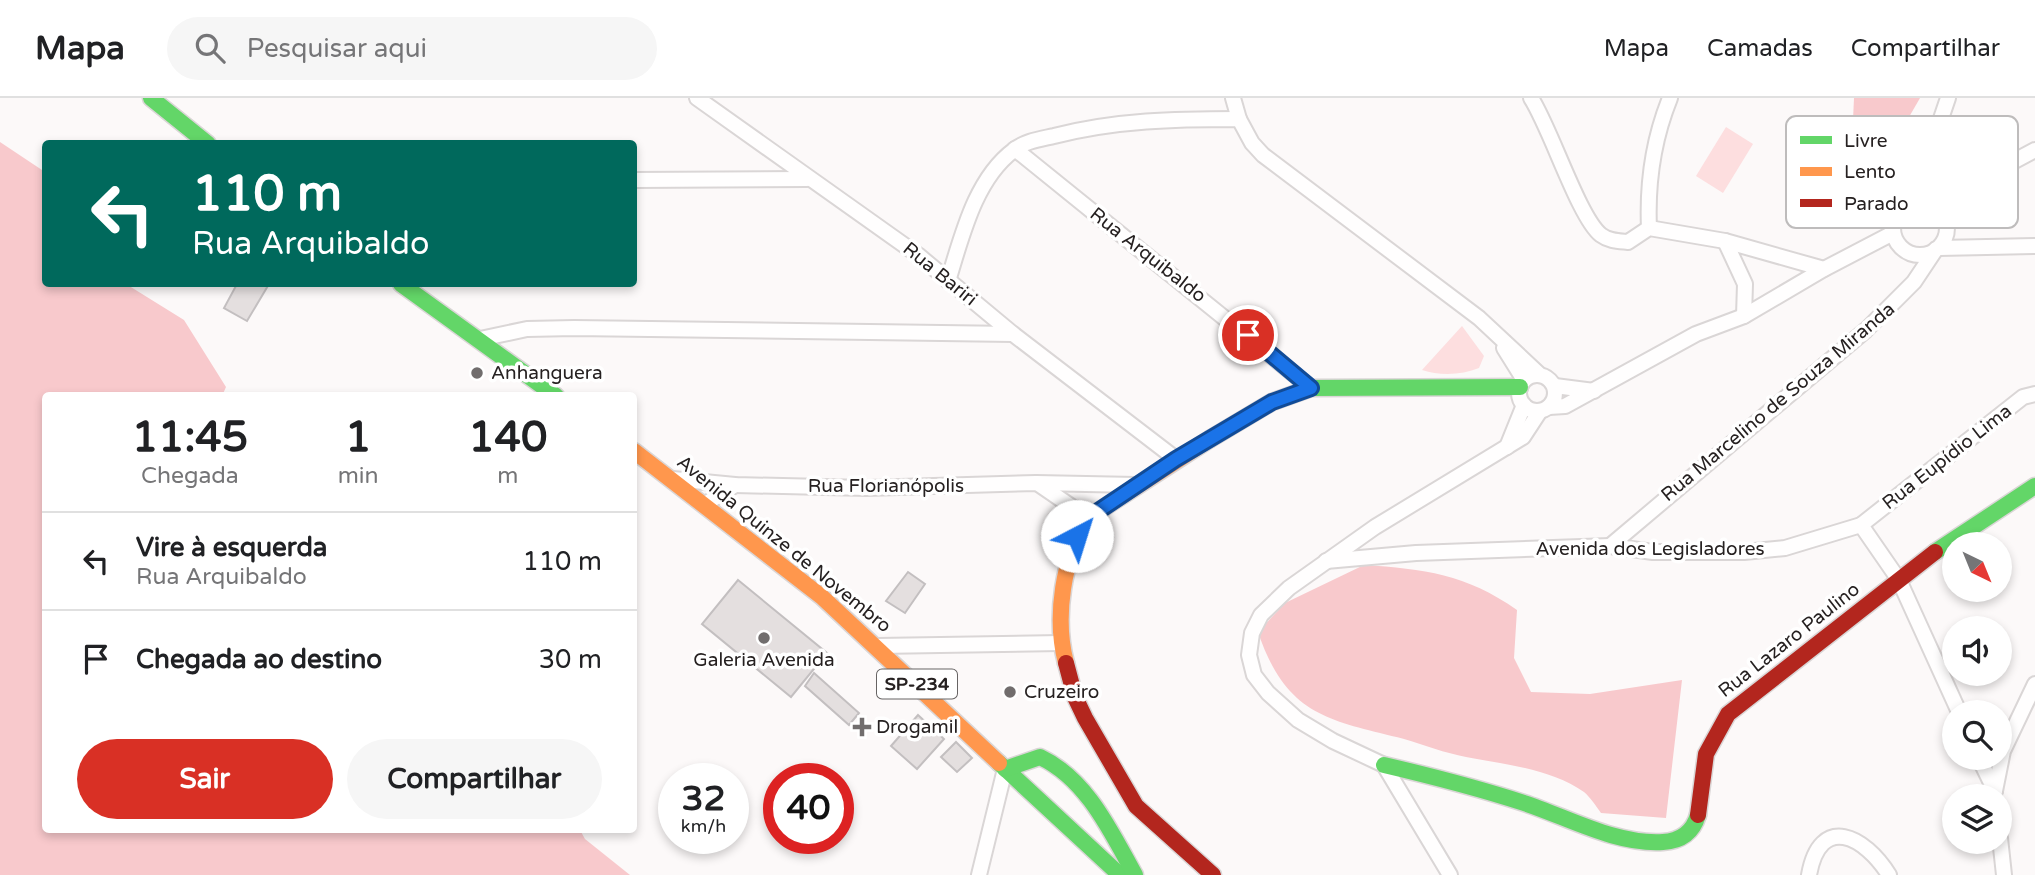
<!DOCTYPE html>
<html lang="pt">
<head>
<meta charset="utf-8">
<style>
  :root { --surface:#fff; --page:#f6f6f6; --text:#202124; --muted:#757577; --line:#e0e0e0; --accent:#d93025 }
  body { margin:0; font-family:"Varela Round",sans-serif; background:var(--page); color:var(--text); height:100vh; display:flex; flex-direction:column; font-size:26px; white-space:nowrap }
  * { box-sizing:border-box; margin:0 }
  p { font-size:23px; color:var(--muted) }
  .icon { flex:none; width:38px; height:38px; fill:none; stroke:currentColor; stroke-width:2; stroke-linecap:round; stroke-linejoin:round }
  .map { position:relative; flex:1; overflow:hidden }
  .panel { position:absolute; left:42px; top:294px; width:595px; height:441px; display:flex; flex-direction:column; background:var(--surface); border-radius:7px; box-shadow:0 4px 10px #0003 }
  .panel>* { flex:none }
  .hud { position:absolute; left:42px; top:42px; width:595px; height:147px; border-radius:7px; box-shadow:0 4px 10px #0003; background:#00695c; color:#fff; overflow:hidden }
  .needle { width:46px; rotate:137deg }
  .controls { position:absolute; left:1942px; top:434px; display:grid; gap:14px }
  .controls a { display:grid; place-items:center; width:70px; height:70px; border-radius:50%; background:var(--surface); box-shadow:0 4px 10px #0003; font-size:35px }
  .speed { position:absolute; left:658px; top:665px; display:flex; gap:14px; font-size:35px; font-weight:700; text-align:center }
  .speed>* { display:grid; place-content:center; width:91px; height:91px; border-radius:50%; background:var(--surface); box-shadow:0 4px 10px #0003; line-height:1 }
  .speed small { font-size:18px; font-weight:400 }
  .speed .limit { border:10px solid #d22; background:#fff; color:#111 }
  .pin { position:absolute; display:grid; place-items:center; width:60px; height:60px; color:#fff; margin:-30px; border:4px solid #fff; border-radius:50%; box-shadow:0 2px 7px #0007 }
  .me { position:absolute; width:77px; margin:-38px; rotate:40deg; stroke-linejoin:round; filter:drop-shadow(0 0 5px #0008) }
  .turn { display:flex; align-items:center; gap:24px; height:147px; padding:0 35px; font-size:32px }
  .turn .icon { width:91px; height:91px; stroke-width:2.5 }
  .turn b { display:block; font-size:49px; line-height:60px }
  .eta { display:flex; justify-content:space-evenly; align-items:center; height:119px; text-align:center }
  .eta b { font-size:42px; font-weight:700; line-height:49px }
  .button { display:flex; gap:14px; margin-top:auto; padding:14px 35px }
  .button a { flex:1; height:80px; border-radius:42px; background:var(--accent); color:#fff; font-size:28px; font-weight:700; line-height:80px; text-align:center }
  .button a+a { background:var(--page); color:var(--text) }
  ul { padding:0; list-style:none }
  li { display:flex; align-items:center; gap:21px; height:98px; padding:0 35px; border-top:2px solid var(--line) }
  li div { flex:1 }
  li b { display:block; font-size:26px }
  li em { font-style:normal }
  header { display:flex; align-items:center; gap:42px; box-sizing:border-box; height:98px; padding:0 35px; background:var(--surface); border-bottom:2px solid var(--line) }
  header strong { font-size:33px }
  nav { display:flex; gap:38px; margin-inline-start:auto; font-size:24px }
  .search { width:490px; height:63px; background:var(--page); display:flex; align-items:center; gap:18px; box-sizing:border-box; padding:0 24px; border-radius:38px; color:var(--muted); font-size:26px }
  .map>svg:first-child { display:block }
</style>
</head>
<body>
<header>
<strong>Mapa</strong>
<div class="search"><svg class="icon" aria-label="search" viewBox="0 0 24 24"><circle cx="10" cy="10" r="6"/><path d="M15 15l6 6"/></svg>Pesquisar aqui</div>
<nav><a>Mapa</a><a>Camadas</a><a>Compartilhar</a></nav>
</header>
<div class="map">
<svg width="2035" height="777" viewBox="0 0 2035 777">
  <rect width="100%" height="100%" fill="#fcf9f9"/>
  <!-- green -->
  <g fill="#fddedf">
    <polygon points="1726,29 1753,46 1723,95 1696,78"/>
    <path d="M1462,228L1484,258L1479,270C1462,277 1440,278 1422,272Z"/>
  </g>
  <!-- forest -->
  <g fill="#f8c9cc">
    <polygon points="1854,0 1920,0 1879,71 1851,66"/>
    <polygon points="0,44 45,74 46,186 126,186 184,222 226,289 222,298 46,298 46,732 580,732 585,741 630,777 0,777"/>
    <path d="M1364,467C1424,471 1466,476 1517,512L1514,560L1531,594L1590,596L1682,582L1666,720L1601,715C1596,708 1590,699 1584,694C1551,671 1504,666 1466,659C1445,655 1424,647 1404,641C1327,622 1286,617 1258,534L1285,505Z"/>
  </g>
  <!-- building -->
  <g fill="#e4dfdf" stroke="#c3bfc0" stroke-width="2">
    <polygon points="237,186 269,186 247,223 224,210"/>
    <polygon points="908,474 925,486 905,515 886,503"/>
    <polygon points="738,482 827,555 791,599 702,526"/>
    <polygon points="814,575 859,615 849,627 805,588"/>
    <polygon points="918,617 944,641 917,671 891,648"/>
    <polygon points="956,644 972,660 957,674 941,659"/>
  </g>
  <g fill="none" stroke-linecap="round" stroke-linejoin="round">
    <!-- street casing -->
    <g stroke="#dad6d6" stroke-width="18">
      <g id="street">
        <polyline points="697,0 918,157 1013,236 1176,361"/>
        <polyline points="1233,0 1239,21"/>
        <path d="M1531,0C1551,31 1579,120 1601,137C1609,143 1618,143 1628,144L1649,130L1725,143L1824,171"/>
        <polyline points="1015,51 1311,290"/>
        <polyline points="634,82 807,81"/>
        <circle cx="1920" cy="130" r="27"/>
        <polyline points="1913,103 1948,0"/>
        <polyline points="1938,109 1977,83 2035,52"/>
        <path d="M1649,130C1647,85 1653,42 1670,0"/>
        <polyline points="1725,143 1745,186 1744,218"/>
        <polyline points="1939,150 2035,148"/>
        <path d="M948,183C962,138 975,81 1014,52C1025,43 1041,41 1054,38C1116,22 1176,21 1239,21L1252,45L1263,57L1479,220L1539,276"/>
        <polyline points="480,241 527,231 574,230 1013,236"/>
        <polyline points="1504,250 1524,282"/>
        <circle cx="1537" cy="295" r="18"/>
        <polyline points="1555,288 1594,293"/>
        <polyline points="1549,309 1565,308 1696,236 1744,218 1824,171 1893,135"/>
        <polyline points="1507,349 1524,307"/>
        <polyline points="673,381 735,387 866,390 1036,385 1136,387"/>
        <polyline points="1040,387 1088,420"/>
        <polyline points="704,407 735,387"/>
        <polyline points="1861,427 2023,299 2035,296"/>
        <polyline points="1610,448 1866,232 1914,184 1936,151"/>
        <polyline points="1326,463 1416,455 1610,448 1653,454 1744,454 1785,450 1861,427 1899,482 1959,614"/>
        <polyline points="878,548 1061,545"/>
        <polyline points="1979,660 1995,693"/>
        <polyline points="1995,693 2003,653 2035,586"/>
        <polyline points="2000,740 2004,777"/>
        <polyline points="979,777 1005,671"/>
        <polyline points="1450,777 1384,667 1333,643 1298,622 1268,595 1254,577 1249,557 1252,535 1261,517 1289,490 1375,429 1523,339 1540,313"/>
        <path d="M1809,777C1820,715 1865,738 1889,777"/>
      </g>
    </g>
    <!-- fast casing -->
    <g stroke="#dad6d6" stroke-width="19">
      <g id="fast">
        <polyline points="151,0 208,46"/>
        <polyline points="401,186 556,298"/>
        <polyline points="1210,341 1272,304 1311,290 1520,289"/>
        <polyline points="1935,454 2035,388"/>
        <polyline points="999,665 1120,777"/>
        <path d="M1384,667C1431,678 1478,690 1524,705C1567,719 1616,747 1663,744C1681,743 1693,734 1698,717"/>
        <path d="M1005,671L1040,659C1087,681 1111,734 1135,777"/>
      </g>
    </g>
    <!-- slow casing -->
    <g stroke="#dad6d6" stroke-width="19">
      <g id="slow">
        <polyline points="634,353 822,499 999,665"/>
        <path d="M1066,565C1054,519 1063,460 1088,420L1210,341"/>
      </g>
    </g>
    <!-- jam casing -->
    <g stroke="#dad6d6" stroke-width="19">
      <g id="jam">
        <polyline points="1066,565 1075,599 1085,620 1136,708 1213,777"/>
        <polyline points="1698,717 1706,656 1728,616 1935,454"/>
      </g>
    </g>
    <!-- street -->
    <use href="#street" stroke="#fffefe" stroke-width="14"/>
    <!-- fast -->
    <use href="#fast" stroke="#63d668" stroke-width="16"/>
    <!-- slow -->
    <use href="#slow" stroke="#ff974d" stroke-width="16"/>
    <!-- jam -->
    <use href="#jam" stroke="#b3261e" stroke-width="16"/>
  </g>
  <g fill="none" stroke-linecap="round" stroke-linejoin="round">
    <!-- route casing -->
    <g stroke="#114b97" stroke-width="18">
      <polyline id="route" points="1077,438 1088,420 1176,361 1272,304 1311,290 1248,237"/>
    </g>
    <!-- route -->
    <use href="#route" stroke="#1a73e8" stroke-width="12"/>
  </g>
  <!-- markers -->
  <g fill="#716d6d" stroke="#fff" stroke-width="2.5">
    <circle cx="477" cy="275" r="7"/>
    <circle cx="764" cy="540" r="7"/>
    <circle cx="1010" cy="594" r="7"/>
    <path d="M858.5 618.5h7v7h7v7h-7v7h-7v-7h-7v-7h7z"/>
  </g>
  <g text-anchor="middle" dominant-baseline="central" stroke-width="7" stroke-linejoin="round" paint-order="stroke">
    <!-- shield labels -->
    <rect fill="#fff" stroke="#676464" stroke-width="2" x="877" y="571.5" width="80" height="29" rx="5"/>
    <g font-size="18" font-weight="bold" fill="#262121">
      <text x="917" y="586">SP-234</text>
    </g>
    <!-- street labels -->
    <g font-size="19" fill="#262121" stroke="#fff">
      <text transform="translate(1148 157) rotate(38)">Rua Arquibaldo</text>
      <text transform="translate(940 176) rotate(39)">Rua Bariri</text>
      <text transform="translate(1778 304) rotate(-40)">Rua Marcelino de Souza Miranda</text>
      <text transform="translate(1947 359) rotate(-38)">Rua Eupídio Lima</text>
      <text x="886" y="388">Rua Florianópolis</text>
      <text transform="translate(784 446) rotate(39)">Avenida Quinze de Novembro</text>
      <text x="1650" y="451">Avenida dos Legisladores</text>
      <text transform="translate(1789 542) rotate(-38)">Rua Lazaro Paulino</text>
    </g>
    <!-- poi labels -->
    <g font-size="19" fill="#262121" stroke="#fff" text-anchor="start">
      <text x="491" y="275">Anhanguera</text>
      <text x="764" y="562" text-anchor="middle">Galeria Avenida</text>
      <text x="1024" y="594">Cruzeiro</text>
      <text x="876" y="629">Drogamil</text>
    </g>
  </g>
  <!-- legend -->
  <rect x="1786" y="18" width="232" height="112" rx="10" fill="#fff" stroke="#bebcbc" stroke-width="2"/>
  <rect x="1800" y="38" width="32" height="8" fill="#63d668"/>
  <rect x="1800" y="69" width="32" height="9" fill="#ff974d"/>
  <rect x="1800" y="101" width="32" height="8" fill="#b3261e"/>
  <g font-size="19" fill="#262121">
    <text x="1844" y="49">Livre</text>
    <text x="1844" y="80">Lento</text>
    <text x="1844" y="112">Parado</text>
  </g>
</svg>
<div class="controls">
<a><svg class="needle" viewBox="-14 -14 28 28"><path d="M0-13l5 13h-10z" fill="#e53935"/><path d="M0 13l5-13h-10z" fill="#757577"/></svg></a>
<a><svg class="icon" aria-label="sound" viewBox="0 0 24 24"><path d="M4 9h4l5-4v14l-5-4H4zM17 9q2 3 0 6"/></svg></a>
<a><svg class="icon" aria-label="search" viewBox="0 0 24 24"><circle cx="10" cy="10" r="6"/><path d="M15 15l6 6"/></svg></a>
<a><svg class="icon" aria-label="layers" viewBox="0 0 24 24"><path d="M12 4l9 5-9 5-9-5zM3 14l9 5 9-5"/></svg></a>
</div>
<div class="speed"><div>32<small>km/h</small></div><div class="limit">40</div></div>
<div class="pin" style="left:1248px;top:237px;background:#d93025"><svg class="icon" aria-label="arrive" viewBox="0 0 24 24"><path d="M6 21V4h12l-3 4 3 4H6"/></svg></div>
<svg class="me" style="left:1077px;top:438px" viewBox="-20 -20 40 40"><circle r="19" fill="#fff"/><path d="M0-13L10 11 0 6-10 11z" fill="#1a73e8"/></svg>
<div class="hud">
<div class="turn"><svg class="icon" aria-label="left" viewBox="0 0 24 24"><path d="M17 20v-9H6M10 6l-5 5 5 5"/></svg><div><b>110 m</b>Rua Arquibaldo</div></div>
</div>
<section class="panel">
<div class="eta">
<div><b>11:45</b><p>Chegada</p></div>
<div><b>1</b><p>min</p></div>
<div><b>140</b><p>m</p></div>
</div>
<ul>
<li><svg class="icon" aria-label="left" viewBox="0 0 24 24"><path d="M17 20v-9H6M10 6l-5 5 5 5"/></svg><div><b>Vire à esquerda</b><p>Rua Arquibaldo</p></div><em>110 m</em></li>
<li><svg class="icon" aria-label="arrive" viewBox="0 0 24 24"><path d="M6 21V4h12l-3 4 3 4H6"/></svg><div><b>Chegada ao destino</b></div><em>30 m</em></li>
</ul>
<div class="button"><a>Sair</a><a>Compartilhar</a></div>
</section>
</div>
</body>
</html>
